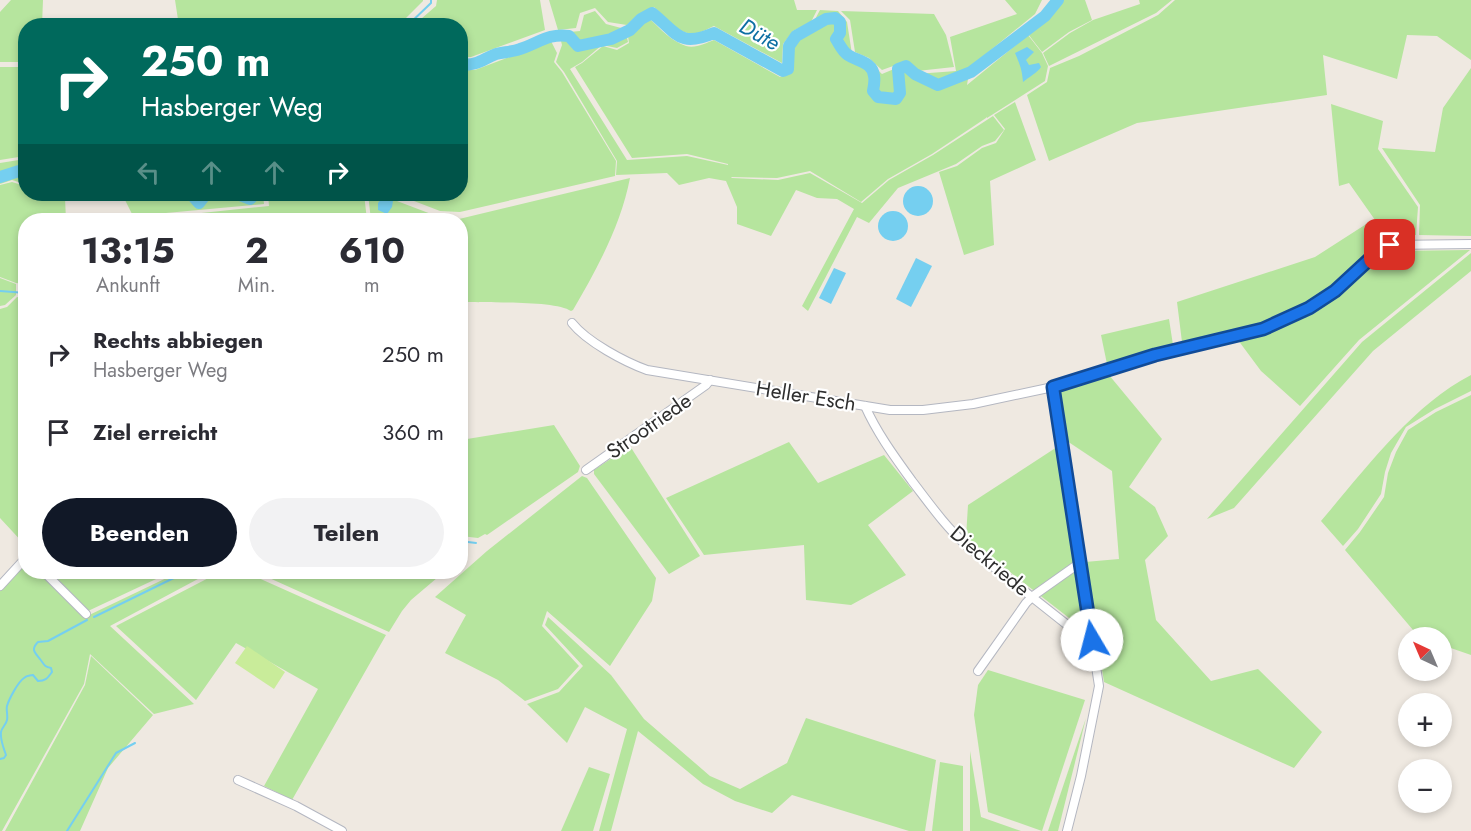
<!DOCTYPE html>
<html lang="de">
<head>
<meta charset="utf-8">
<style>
  :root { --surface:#fff; --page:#f2f2f3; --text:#2b2b33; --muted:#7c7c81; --accent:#111827 }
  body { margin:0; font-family:Jost,sans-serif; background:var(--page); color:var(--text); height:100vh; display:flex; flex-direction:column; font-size:22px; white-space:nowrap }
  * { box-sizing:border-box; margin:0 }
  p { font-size:20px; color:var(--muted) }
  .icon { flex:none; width:33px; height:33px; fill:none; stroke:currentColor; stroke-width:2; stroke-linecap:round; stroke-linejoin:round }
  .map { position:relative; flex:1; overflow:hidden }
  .panel { position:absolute; left:18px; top:213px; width:450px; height:366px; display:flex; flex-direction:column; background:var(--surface); border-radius:24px; box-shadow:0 3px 9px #0003 }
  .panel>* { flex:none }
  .hud { position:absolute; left:18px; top:18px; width:450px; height:183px; border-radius:24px; box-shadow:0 3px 9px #0003; background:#00695c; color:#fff; overflow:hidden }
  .needle { width:39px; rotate:316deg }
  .buttons { position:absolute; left:1398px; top:627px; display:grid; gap:12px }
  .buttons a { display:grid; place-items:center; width:54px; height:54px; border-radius:50%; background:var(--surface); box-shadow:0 3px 9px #0003; font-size:30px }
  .pin { position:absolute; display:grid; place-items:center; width:51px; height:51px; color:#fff; margin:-26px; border-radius:12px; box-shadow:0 3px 9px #0006 }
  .me { position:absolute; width:66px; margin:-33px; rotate:352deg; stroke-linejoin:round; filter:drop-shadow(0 0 4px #0008) }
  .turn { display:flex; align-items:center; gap:21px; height:126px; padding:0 24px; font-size:27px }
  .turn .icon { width:78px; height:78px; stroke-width:2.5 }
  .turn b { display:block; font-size:42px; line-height:51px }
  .lanes { display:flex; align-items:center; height:57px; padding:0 24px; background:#0003; justify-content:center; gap:30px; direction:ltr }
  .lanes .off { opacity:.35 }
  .eta { display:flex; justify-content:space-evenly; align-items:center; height:102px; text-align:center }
  .eta b { font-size:36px; font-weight:700; line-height:42px }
  .action { display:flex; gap:12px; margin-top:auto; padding:12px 24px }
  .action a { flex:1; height:69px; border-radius:36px; background:var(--accent); color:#fff; font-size:24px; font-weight:700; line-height:69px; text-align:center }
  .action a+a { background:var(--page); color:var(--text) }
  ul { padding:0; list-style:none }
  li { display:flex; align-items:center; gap:18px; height:78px; padding:0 24px }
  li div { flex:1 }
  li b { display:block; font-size:22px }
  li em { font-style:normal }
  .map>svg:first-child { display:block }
</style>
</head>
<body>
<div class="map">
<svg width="1471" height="831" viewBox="0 0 1471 831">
  <rect width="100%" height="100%" fill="#efe9e1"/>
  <!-- green -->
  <g fill="#b6e59e">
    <polygon points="11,0 43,0 42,25 26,26 25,62 0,62 0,12"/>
    <polygon points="175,0 423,0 423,1 399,25 358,24 357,26 179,26"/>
    <polygon points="437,0 540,0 545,30 471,57 461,57 460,26 414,25 436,6"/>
    <path d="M549,0H794L797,10H817L811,22L793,31L783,44L782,63L714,26C709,28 703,32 697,33C678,37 666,17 654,7L637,15L627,25L608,22L595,8L580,13L576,28L558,30Z"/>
    <path d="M1005,0H1042L1035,14L970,67L967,85L1028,35L1042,53L1048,66L1045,81L987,118L986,117V118L932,154L888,179L861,202L810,171L777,178L731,177L732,178L778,180L810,173L862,203L889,180L933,155L993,116L1004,130L995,141L982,146L956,164L898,188L869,223L857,217L808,311L802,306L854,209L837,199L817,198L796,190L771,236L737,224V207L726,181L709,178L679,185L667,173L616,175L617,161L564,72L556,62L562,45L559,33L580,31L584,15L595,11L606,24L625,29L628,42L617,48L602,45L582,62L570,69L627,160L687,156L728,165V164L687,154L632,158L575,67L582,63L603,46L617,50L629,43L628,36L642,21L651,20C660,29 673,42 686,46C695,49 706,43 714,40L780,77L793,71C794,42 791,43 817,29L813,23L820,10L838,11L847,22L852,54L868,61L882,74L906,64L916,74L956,71L950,37L1017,14Z"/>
    <polygon points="1063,0 1085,0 1092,20 1069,32 1042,52 1028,34 1048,19"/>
    <polygon points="1139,0 1172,0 1156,13 1049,66 1043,53 1070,33 1093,20 1140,4"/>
    <polygon points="1175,0 1471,0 1471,60 1437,36 1407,35 1397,79 1323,55 1327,95 1137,123 1049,161 1027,95 1047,82 1050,68 1079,56 1158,15"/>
    <polygon points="841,11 934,14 946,35 954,67 917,71 907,61 882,70 869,58 855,52 850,20"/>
    <polygon points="551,41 557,53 554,62 562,72 616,161 615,176 460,212 440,211 401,196 399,194 460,194 461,70 475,70"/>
    <polygon points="0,67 25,67 25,156 0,160"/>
    <polygon points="1471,68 1471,236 1419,235 1420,205 1382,148 1435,152 1443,108"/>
    <polygon points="1015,102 1036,160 990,181 994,245 964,255 939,172 957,166 982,148 996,143 1005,129 994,115"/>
    <polygon points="1331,104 1383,121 1378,149 1418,207 1416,235 1387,237 1349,183 1339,186"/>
    <polygon points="25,159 25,184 12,180 0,184 0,163"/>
    <path d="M630,178C621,225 597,269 573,310L571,311C555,300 483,303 461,302L460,220H371L368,194H392L397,201L439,217L459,219Z"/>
    <polygon points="12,182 25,186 26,194 50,194 65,198 66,220 26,220 25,284 16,283 0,277 0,185"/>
    <polygon points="56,194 263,194 264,204 133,216 123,196 68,197"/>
    <polygon points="268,194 364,194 367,220 135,220 269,206"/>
    <polygon points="1371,221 1384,238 1333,286 1308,303 1262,323 1182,342 1177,302 1315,257"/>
    <polygon points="1470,250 1359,340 1300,406 1261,371 1238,340 1265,334 1312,313 1339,296 1376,260 1393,251"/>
    <polygon points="1471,253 1471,271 1373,351 1234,508 1207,519 1362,342"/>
    <polygon points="0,278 16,284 16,295 5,305 0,306"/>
    <polygon points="17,297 26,298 25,545 0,518 0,309 7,307"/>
    <polygon points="1169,319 1173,345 1107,364 1101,335"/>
    <polygon points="1109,375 1162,439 1129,487 1155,507 1168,536 1145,560 1156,620 1211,681 1258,669 1322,732 1294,768 1104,682 1085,562 1119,559 1112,471 1067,441 1060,391"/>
    <path d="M1471,375V391L1435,409L1406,427L1391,453L1385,472L1381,494L1358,529L1343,546L1321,521C1364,471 1411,406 1471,375Z"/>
    <polygon points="1471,395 1471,655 1442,645 1442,638 1419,637 1345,550 1360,532 1384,497 1388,473 1396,452 1408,430 1436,412"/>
    <polygon points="554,425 580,466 578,472 487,535 485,534 478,538 461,536 461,440"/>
    <polygon points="789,442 818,483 884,455 913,491 868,525 906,575 851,605 806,600 804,545 704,555 666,498"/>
    <polygon points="630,446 700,556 669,574 594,474 594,470"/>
    <polygon points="1057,447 1091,626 1082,628 966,538 968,505"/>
    <polygon points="582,476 587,478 656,578 652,601 610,666 547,611 542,626 579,666 558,689 525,701 498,680 445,653 466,615 435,597 487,551"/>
    <polygon points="25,564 26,572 40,572 85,617 179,572 211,572 110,626 194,704 154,714 90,654 84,684 2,831 0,831 0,590 22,565"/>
    <polygon points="51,572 171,572 88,611"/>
    <polygon points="220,572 245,572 386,635 292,800 264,786 318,689 236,643 196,700 116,626"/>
    <polygon points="256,572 444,572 411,600 402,611 389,632"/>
    <polygon points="548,617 611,675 644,719 710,776 740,789 787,763 806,718 936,760 925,831 909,831 792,795 772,813 735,801 703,784 638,731 611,831 599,831 627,729 585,707 567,743 527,704 559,692 583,666 545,625"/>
    <polygon points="91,656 153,715 108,768 80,831 5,831 85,685"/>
    <polygon points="988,670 1085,700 1042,831 988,812 974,715 978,685"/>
    <polygon points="1086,718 1058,831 1048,831"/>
    <polygon points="970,751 981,817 1021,831 970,831"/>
    <polygon points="940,762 963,766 963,831 932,831"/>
    <polygon points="589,767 610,774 593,831 561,831"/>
  </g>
  <!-- pitch -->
  <polygon fill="#c9ec9a" points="247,646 285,672 274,689 235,663"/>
  <!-- water -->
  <g fill="#75cff0">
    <path d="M1027,47L1034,52L1026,60L1029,65L1039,63L1041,67C1038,72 1029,77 1023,82C1022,69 1020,65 1015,53Z"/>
    <circle cx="918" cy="201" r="15"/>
    <polygon points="382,198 393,201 392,207 387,214 378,210 378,203"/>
    <circle cx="893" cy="226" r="15"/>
    <polygon points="916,258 932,266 911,307 896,299"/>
    <polygon points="834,268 846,273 831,304 819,298"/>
  </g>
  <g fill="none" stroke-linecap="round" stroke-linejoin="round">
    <!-- stream -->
    <g stroke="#75cff0" stroke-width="2">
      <polyline points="407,26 431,3 431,0"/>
      <polyline points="0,291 26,293"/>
      <polyline points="460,541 476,543"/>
      <polyline points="94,617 186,572"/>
      <path d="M0,759L4,758L6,755C4,749 0,740 1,732C2,727 6,725 7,720C8,715 6,710 7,706C9,699 18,682 24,678C27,675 29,676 33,675L38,681C45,681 47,679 52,672L51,668C44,667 44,664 40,659C34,652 31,649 38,642L48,641L87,620"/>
      <polyline points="67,831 116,753 135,743"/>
    </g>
    <!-- river -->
    <g stroke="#75cff0" stroke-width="12">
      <path d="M460,65C479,65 481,60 496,54C504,52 512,52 520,49C539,43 548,33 569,36L578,46L611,39L630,30L641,19L652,13C677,33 679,48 714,33L783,71L788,69L789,46L796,36L826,19L835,18L840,22V33L836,39C840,45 842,51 848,55C857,61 873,62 874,76C875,80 874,86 873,91L878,97L896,99L900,93L898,69L906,66L915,74L938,85L971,72L1045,16L1058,0"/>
      <polyline points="0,177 19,171 26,175"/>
      <polyline points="191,194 199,203 206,194"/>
      <polyline points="237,194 250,199 255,194"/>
    </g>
    <!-- street casing -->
    <g stroke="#b4b7c1" stroke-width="10">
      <g id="street">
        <path d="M572,323C587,342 625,362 647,370L890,410H923L973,404L1053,387L1155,355L1263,329L1309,308L1336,291L1374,255L1390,245L1471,244"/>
        <polyline points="1053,387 1099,686 1081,776 1067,831"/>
        <path d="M865,406C877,433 894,456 912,481C929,503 945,526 966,545L1085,639L1092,640"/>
        <polyline points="586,470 706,385 710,380"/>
        <polyline points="44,572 86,614"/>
        <polyline points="0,586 21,563 26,561"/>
        <polyline points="978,671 1026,603 1033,596 1081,562"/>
        <polyline points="238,780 296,806 342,831"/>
      </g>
    </g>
    <!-- street -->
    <use href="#street" stroke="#fff" stroke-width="8"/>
  </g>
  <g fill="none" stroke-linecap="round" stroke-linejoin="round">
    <!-- route casing -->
    <g stroke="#114b97" stroke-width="15">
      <polyline id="route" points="1092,640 1053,387 1155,355 1263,329 1309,308 1335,291 1374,255 1390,245"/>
    </g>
    <!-- route -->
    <use href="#route" stroke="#1a73e8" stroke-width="10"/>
  </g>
  <g text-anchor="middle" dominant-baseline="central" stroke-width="4.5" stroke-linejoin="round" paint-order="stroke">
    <!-- street labels -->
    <g font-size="21" fill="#2e2e2e" stroke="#fff">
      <text transform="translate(806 396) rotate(9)">Heller Esch</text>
      <text transform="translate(649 426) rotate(-35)">Strootriede</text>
      <text transform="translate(990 561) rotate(40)">Dieckriede</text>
    </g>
    <!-- water labels -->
    <g font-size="22" font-style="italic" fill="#0d6fa3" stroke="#fff">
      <text transform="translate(760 34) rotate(29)">Düte</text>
    </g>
  </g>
</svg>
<div class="buttons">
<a><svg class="needle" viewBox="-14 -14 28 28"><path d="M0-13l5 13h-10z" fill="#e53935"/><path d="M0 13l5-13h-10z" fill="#7c7c81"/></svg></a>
<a>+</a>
<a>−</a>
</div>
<div class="pin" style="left:1390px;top:245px;background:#d93025"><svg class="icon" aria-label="arrive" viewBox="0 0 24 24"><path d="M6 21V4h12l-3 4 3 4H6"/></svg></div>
<svg class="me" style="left:1092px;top:640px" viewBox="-20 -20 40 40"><circle r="19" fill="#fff"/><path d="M0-13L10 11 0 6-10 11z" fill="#1a73e8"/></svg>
<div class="hud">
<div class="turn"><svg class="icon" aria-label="right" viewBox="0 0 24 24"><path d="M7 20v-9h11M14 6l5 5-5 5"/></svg><div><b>250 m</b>Hasberger Weg</div></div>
<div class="lanes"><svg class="icon off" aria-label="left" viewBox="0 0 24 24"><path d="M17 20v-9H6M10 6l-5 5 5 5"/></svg><svg class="icon off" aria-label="ahead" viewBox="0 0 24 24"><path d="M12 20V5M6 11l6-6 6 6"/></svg><svg class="icon off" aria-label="ahead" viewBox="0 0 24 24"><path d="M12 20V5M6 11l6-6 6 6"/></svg><svg class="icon" aria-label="right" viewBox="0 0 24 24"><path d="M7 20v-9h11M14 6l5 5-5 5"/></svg></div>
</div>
<section class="panel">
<div class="eta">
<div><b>13:15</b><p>Ankunft</p></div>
<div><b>2</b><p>Min.</p></div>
<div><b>610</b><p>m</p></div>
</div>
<ul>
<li><svg class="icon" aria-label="right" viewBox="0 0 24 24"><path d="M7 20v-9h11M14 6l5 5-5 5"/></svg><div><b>Rechts abbiegen</b><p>Hasberger Weg</p></div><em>250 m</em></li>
<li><svg class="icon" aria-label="arrive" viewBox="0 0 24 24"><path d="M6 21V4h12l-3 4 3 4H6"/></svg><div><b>Ziel erreicht</b></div><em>360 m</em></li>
</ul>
<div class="action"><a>Beenden</a><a>Teilen</a></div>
</section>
</div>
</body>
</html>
